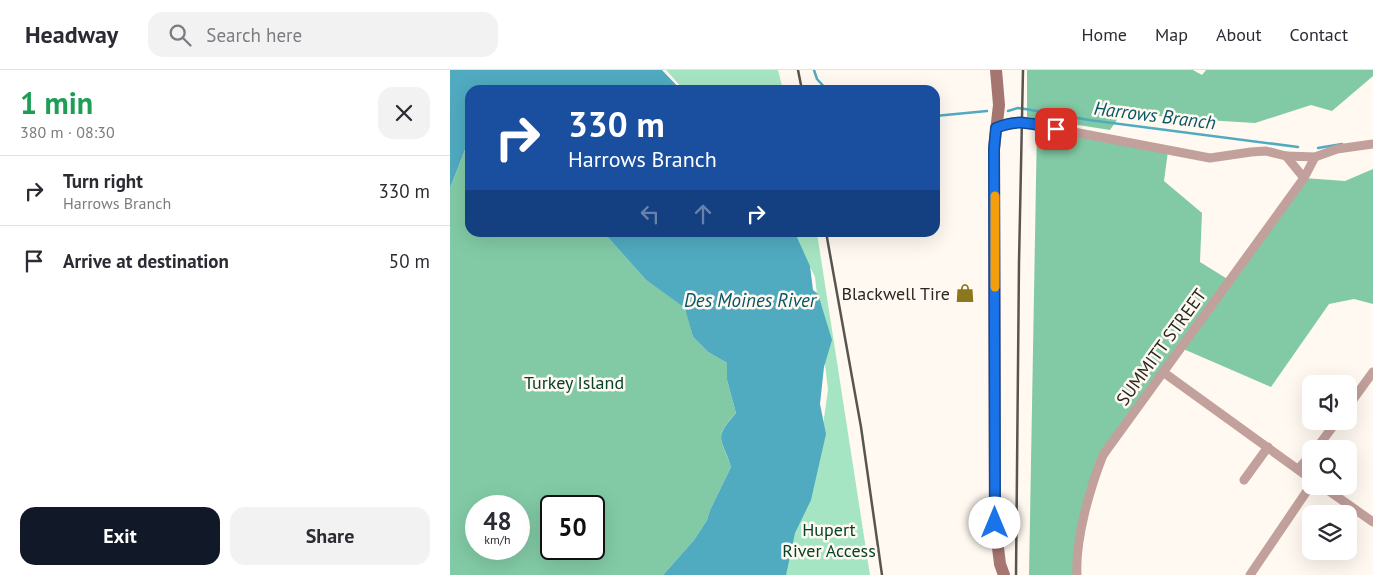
<!DOCTYPE html>
<html lang="en">
<head>
<meta charset="utf-8">
<style>
  :root { --surface:#fff; --page:#f2f2f3; --text:#2b2b33; --muted:#7c7c81; --line:#e1e1e2; --accent:#111827 }
  body { margin:0; font-family:"PT Sans",sans-serif; background:var(--page); color:var(--text); height:100vh; display:flex; flex-direction:column; font-size:19px; white-space:nowrap }
  * { box-sizing:border-box; margin:0 }
  p { font-size:16px; color:var(--muted) }
  .icon { flex:none; width:28px; height:28px; fill:none; stroke:currentColor; stroke-width:2; stroke-linecap:round; stroke-linejoin:round }
  .map { position:relative; flex:1; overflow:hidden }
  .details { display:flex; flex-direction:column; background:var(--surface); width:450px }
  .details>* { flex:none }
  .hud { position:absolute; left:15px; top:15px; width:475px; height:152px; border-radius:15px; box-shadow:0 5px 20px #0002; background:#1a4fa0; color:#fff; overflow:hidden }
  .controls { position:absolute; left:852px; top:305px; display:grid; gap:10px }
  .controls a { display:grid; place-items:center; width:55px; height:55px; border-radius:10px; background:var(--surface); box-shadow:0 5px 20px #0002; font-size:25px }
  .speed { position:absolute; left:15px; top:425px; display:flex; gap:10px; font-size:25px; font-weight:700; text-align:center }
  .speed>* { display:grid; place-content:center; width:65px; height:65px; border-radius:50%; background:var(--surface); box-shadow:0 5px 20px #0002; line-height:1 }
  .speed small { font-size:12px; font-weight:400 }
  .speed .limit { border:2px solid #111; border-radius:8px; background:#fff; color:#111 }
  .pin { position:absolute; display:grid; place-items:center; width:42px; height:42px; color:#fff; margin:-21px; border-radius:10px; box-shadow:0 2px 8px #0006 }
  .me { position:absolute; width:55px; margin:-28px; rotate:0deg; stroke-linejoin:round; filter:drop-shadow(0 0 4px #0008) }
  .turn { display:flex; align-items:center; gap:18px; height:105px; padding:0 20px; font-size:22px }
  .turn .icon { width:65px; height:65px; stroke-width:2.5 }
  .turn b { display:block; font-size:35px; line-height:42px }
  .lanes { display:flex; align-items:center; height:48px; padding:0 20px; background:#0003; justify-content:center; gap:25px; direction:ltr }
  .lanes .off { opacity:.35 }
  .round { display:grid; place-items:center; flex:none; width:52px; height:52px; border-radius:15px; background:var(--page) }
  .head { display:flex; align-items:center; justify-content:space-between; height:85px; padding:0 20px }
  h1 { font-size:30px; font-weight:700; line-height:38px; color:#1e9e55 }
  .cta { display:flex; gap:10px; margin-top:auto; padding:10px 20px }
  .cta a { flex:1; height:58px; border-radius:15px; background:var(--accent); color:#fff; font-size:20px; font-weight:700; line-height:58px; text-align:center }
  .cta a+a { background:var(--page); color:var(--text) }
  ul { padding:0; list-style:none }
  li { display:flex; align-items:center; gap:15px; height:70px; padding:0 20px; border-top:1px solid var(--line) }
  li div { flex:1 }
  li b { display:block; font-size:19px }
  li em { font-style:normal }
  header { display:flex; align-items:center; gap:30px; box-sizing:border-box; height:70px; padding:0 25px; background:var(--surface); border-bottom:1px solid var(--line) }
  header strong { font-size:24px }
  nav { display:flex; gap:28px; margin-inline-start:auto; font-size:18px }
  .search { width:350px; height:45px; background:var(--page); display:flex; align-items:center; gap:12px; box-sizing:border-box; padding:0 18px; border-radius:15px; color:var(--muted); font-size:19px }
  main { display:flex; flex:1; min-height:0 }
  .map>svg:first-child { display:block }
</style>
</head>
<body>
<header>
<strong>Headway</strong>
<div class="search"><svg class="icon" aria-label="search" viewBox="0 0 24 24"><circle cx="10" cy="10" r="6"/><path d="M15 15l6 6"/></svg>Search here</div>
<nav><a>Home</a><a>Map</a><a>About</a><a>Contact</a></nav>
</header>
<main>
<section class="details">
<div class="head"><div><h1>1 min</h1><p>380 m · 08:30</p></div><a class="round"><svg class="icon" aria-label="close" viewBox="0 0 24 24"><path d="M6 6l12 12M18 6L6 18"/></svg></a></div>
<ul>
<li><svg class="icon" aria-label="right" viewBox="0 0 24 24"><path d="M7 20v-9h11M14 6l5 5-5 5"/></svg><div><b>Turn right</b><p>Harrows Branch</p></div><em>330 m</em></li>
<li><svg class="icon" aria-label="arrive" viewBox="0 0 24 24"><path d="M6 21V4h12l-3 4 3 4H6"/></svg><div><b>Arrive at destination</b></div><em>50 m</em></li>
</ul>
<div class="cta"><a>Exit</a><a>Share</a></div>
</section>
<div class="map">
<svg width="923" height="505" viewBox="0 0 923 505">
  <rect width="100%" height="100%" fill="#fff9f1"/>
  <!-- green -->
  <g fill="#a6e5c3">
    <polygon points="216,0 328,0 333,20 234,20"/>
    <polygon points="344,163 367,163 420,505 329,505 368,390 378,320 365,207"/>
  </g>
  <!-- forest -->
  <g fill="#82caa5" fill-rule="evenodd">
    <polygon points="577,0 743,0 752,5 756,0 923,0 923,6 882,41 861,35 805,53 723,48 673,41 660,60 577,47"/>
    <polygon points="587,55 718,81 714,111 752,143 750,192 779,210 854,108 895,111 923,99 923,234 904,229 879,234 821,317 731,278 687,337 644,409 627,505 579,505"/>
    <path d="M20,67V162L154,163L196,210L236,238L243,267L258,282L277,293V310L286,343C262,369 272,368 281,397L260,440L257,450L244,470L213,505H0V118ZM26,436H69V479H26ZM101,436H144V479H101Z"/>
  </g>
  <!-- water -->
  <g fill="#50abc0">
    <polygon points="0,0 212,0 231,20 20,20 20,67 0,118"/>
    <path d="M154,163H345L360,196L363,220L368,224L382,270L374,297L370,334L376,364L361,430L345,463L336,505H213L244,470L257,450L260,440L281,397C272,367 262,370 286,343L277,310V293L258,282L243,267L235,238L196,210Z"/>
  </g>
  <g fill="none" stroke-linecap="round" stroke-linejoin="round">
    <!-- stream -->
    <g stroke="#50abc0" stroke-width="2.5">
      <polyline points="364,0 367,9 377,20"/>
      <polyline points="558,41 568,38 575,39 639,50 848,77"/>
      <polyline points="485,46 537,41"/>
      <polyline points="868,78 892,74"/>
    </g>
    <!-- street -->
    <g stroke="#c2a09c" stroke-width="9">
      <polyline points="546,58 558,53 571,52 760,88 801,82 816,81 836,86 865,87 887,79 923,74"/>
      <polyline points="836,86 854,108"/>
      <polyline points="713,302 861,409"/>
      <polyline points="899,335 923,302"/>
      <polyline points="866,379 887,351"/>
      <polyline points="848,399 861,385"/>
      <polyline points="794,410 818,377"/>
      <polyline points="872,416 923,452"/>
      <path d="M627,505C625,469 640,418 653,385L854,108L865,87"/>
      <polyline points="800,505 861,415"/>
    </g>
    <!-- secondary -->
    <polyline stroke="#a57570" stroke-width="12" points="546,0 549,35 544,79 545,453 550,494 554,505"/>
    <!-- rail -->
    <g stroke="#585450" stroke-width="2.5">
      <polyline points="348,0 352,20"/>
      <polyline points="376,162 411,357 432,505"/>
      <polyline points="566,505 569,192 573,0"/>
    </g>
  </g>
  <g fill="none" stroke-linecap="round" stroke-linejoin="round">
    <!-- route casing -->
    <g stroke="#114b97" stroke-width="12">
      <path id="route" d="M545,453L544,79L546,58C568,48 584,54 606,59"/>
    </g>
    <!-- route -->
    <use href="#route" stroke="#1a73e8" stroke-width="9"/>
    <!-- slow -->
    <polyline stroke="#f59e0b" stroke-width="9" points="545,126 545,217"/>
  </g>
  <!-- icons -->
  <defs>
    <g id="shop-bare" transform="scale(1.5)"><path d="M-5-2.5h2.3a2.7 3.5 0 0 1 5.4 0H5L5.5 6h-11ZM-1.5-2.5h3a1.5 2.3 0 0 0-3 0Z" fill="#8c771c" stroke="#fff9f1" stroke-width="2.5" paint-order="stroke"/></g>
  </defs>
  <g fill-rule="evenodd">
    <use href="#shop-bare" x="515" y="223"/>
  </g>
  <g text-anchor="middle" dominant-baseline="central" stroke-width="5" stroke-linejoin="round" paint-order="stroke">
    <!-- poi labels -->
    <g font-size="18" fill="#2a2724" stroke="#fff9f1" text-anchor="end">
      <text x="500" y="223">Blackwell Tire</text>
    </g>
    <!-- street labels -->
    <g font-size="18" fill="#2a2724" stroke="#fff9f1">
      <text transform="translate(711 277) rotate(-54)">SUMMITT STREET</text>
    </g>
    <!-- park labels -->
    <g font-size="18" fill="#04422a" stroke="#fff9f1">
      <text x="124" y="312">Turkey Island</text>
      <text x="379" y="459">Hupert<tspan x="379" dy="21">River Access</tspan></text>
    </g>
    <!-- water labels -->
    <g font-size="19" font-style="italic" fill="#055766" stroke="#fff9f1">
      <text transform="translate(705 45) rotate(7)">Harrows Branch</text>
      <text x="300" y="230">Des Moines River</text>
    </g>
  </g>
</svg>
<div class="controls">
<a><svg class="icon" aria-label="sound" viewBox="0 0 24 24"><path d="M4 9h4l5-4v14l-5-4H4zM17 9q2 3 0 6"/></svg></a>
<a><svg class="icon" aria-label="search" viewBox="0 0 24 24"><circle cx="10" cy="10" r="6"/><path d="M15 15l6 6"/></svg></a>
<a><svg class="icon" aria-label="layers" viewBox="0 0 24 24"><path d="M12 4l9 5-9 5-9-5zM3 14l9 5 9-5"/></svg></a>
</div>
<div class="speed"><div>48<small>km/h</small></div><div class="limit">50</div></div>
<div class="pin" style="left:606px;top:59px;background:#d93025"><svg class="icon" aria-label="arrive" viewBox="0 0 24 24"><path d="M6 21V4h12l-3 4 3 4H6"/></svg></div>
<svg class="me" style="left:545px;top:453px" viewBox="-20 -20 40 40"><circle r="19" fill="#fff"/><path d="M0-13L10 11 0 6-10 11z" fill="#1a73e8"/></svg>
<div class="hud">
<div class="turn"><svg class="icon" aria-label="right" viewBox="0 0 24 24"><path d="M7 20v-9h11M14 6l5 5-5 5"/></svg><div><b>330 m</b>Harrows Branch</div></div>
<div class="lanes"><svg class="icon off" aria-label="left" viewBox="0 0 24 24"><path d="M17 20v-9H6M10 6l-5 5 5 5"/></svg><svg class="icon off" aria-label="ahead" viewBox="0 0 24 24"><path d="M12 20V5M6 11l6-6 6 6"/></svg><svg class="icon" aria-label="right" viewBox="0 0 24 24"><path d="M7 20v-9h11M14 6l5 5-5 5"/></svg></div>
</div>
</div>
</main>
</body>
</html>
